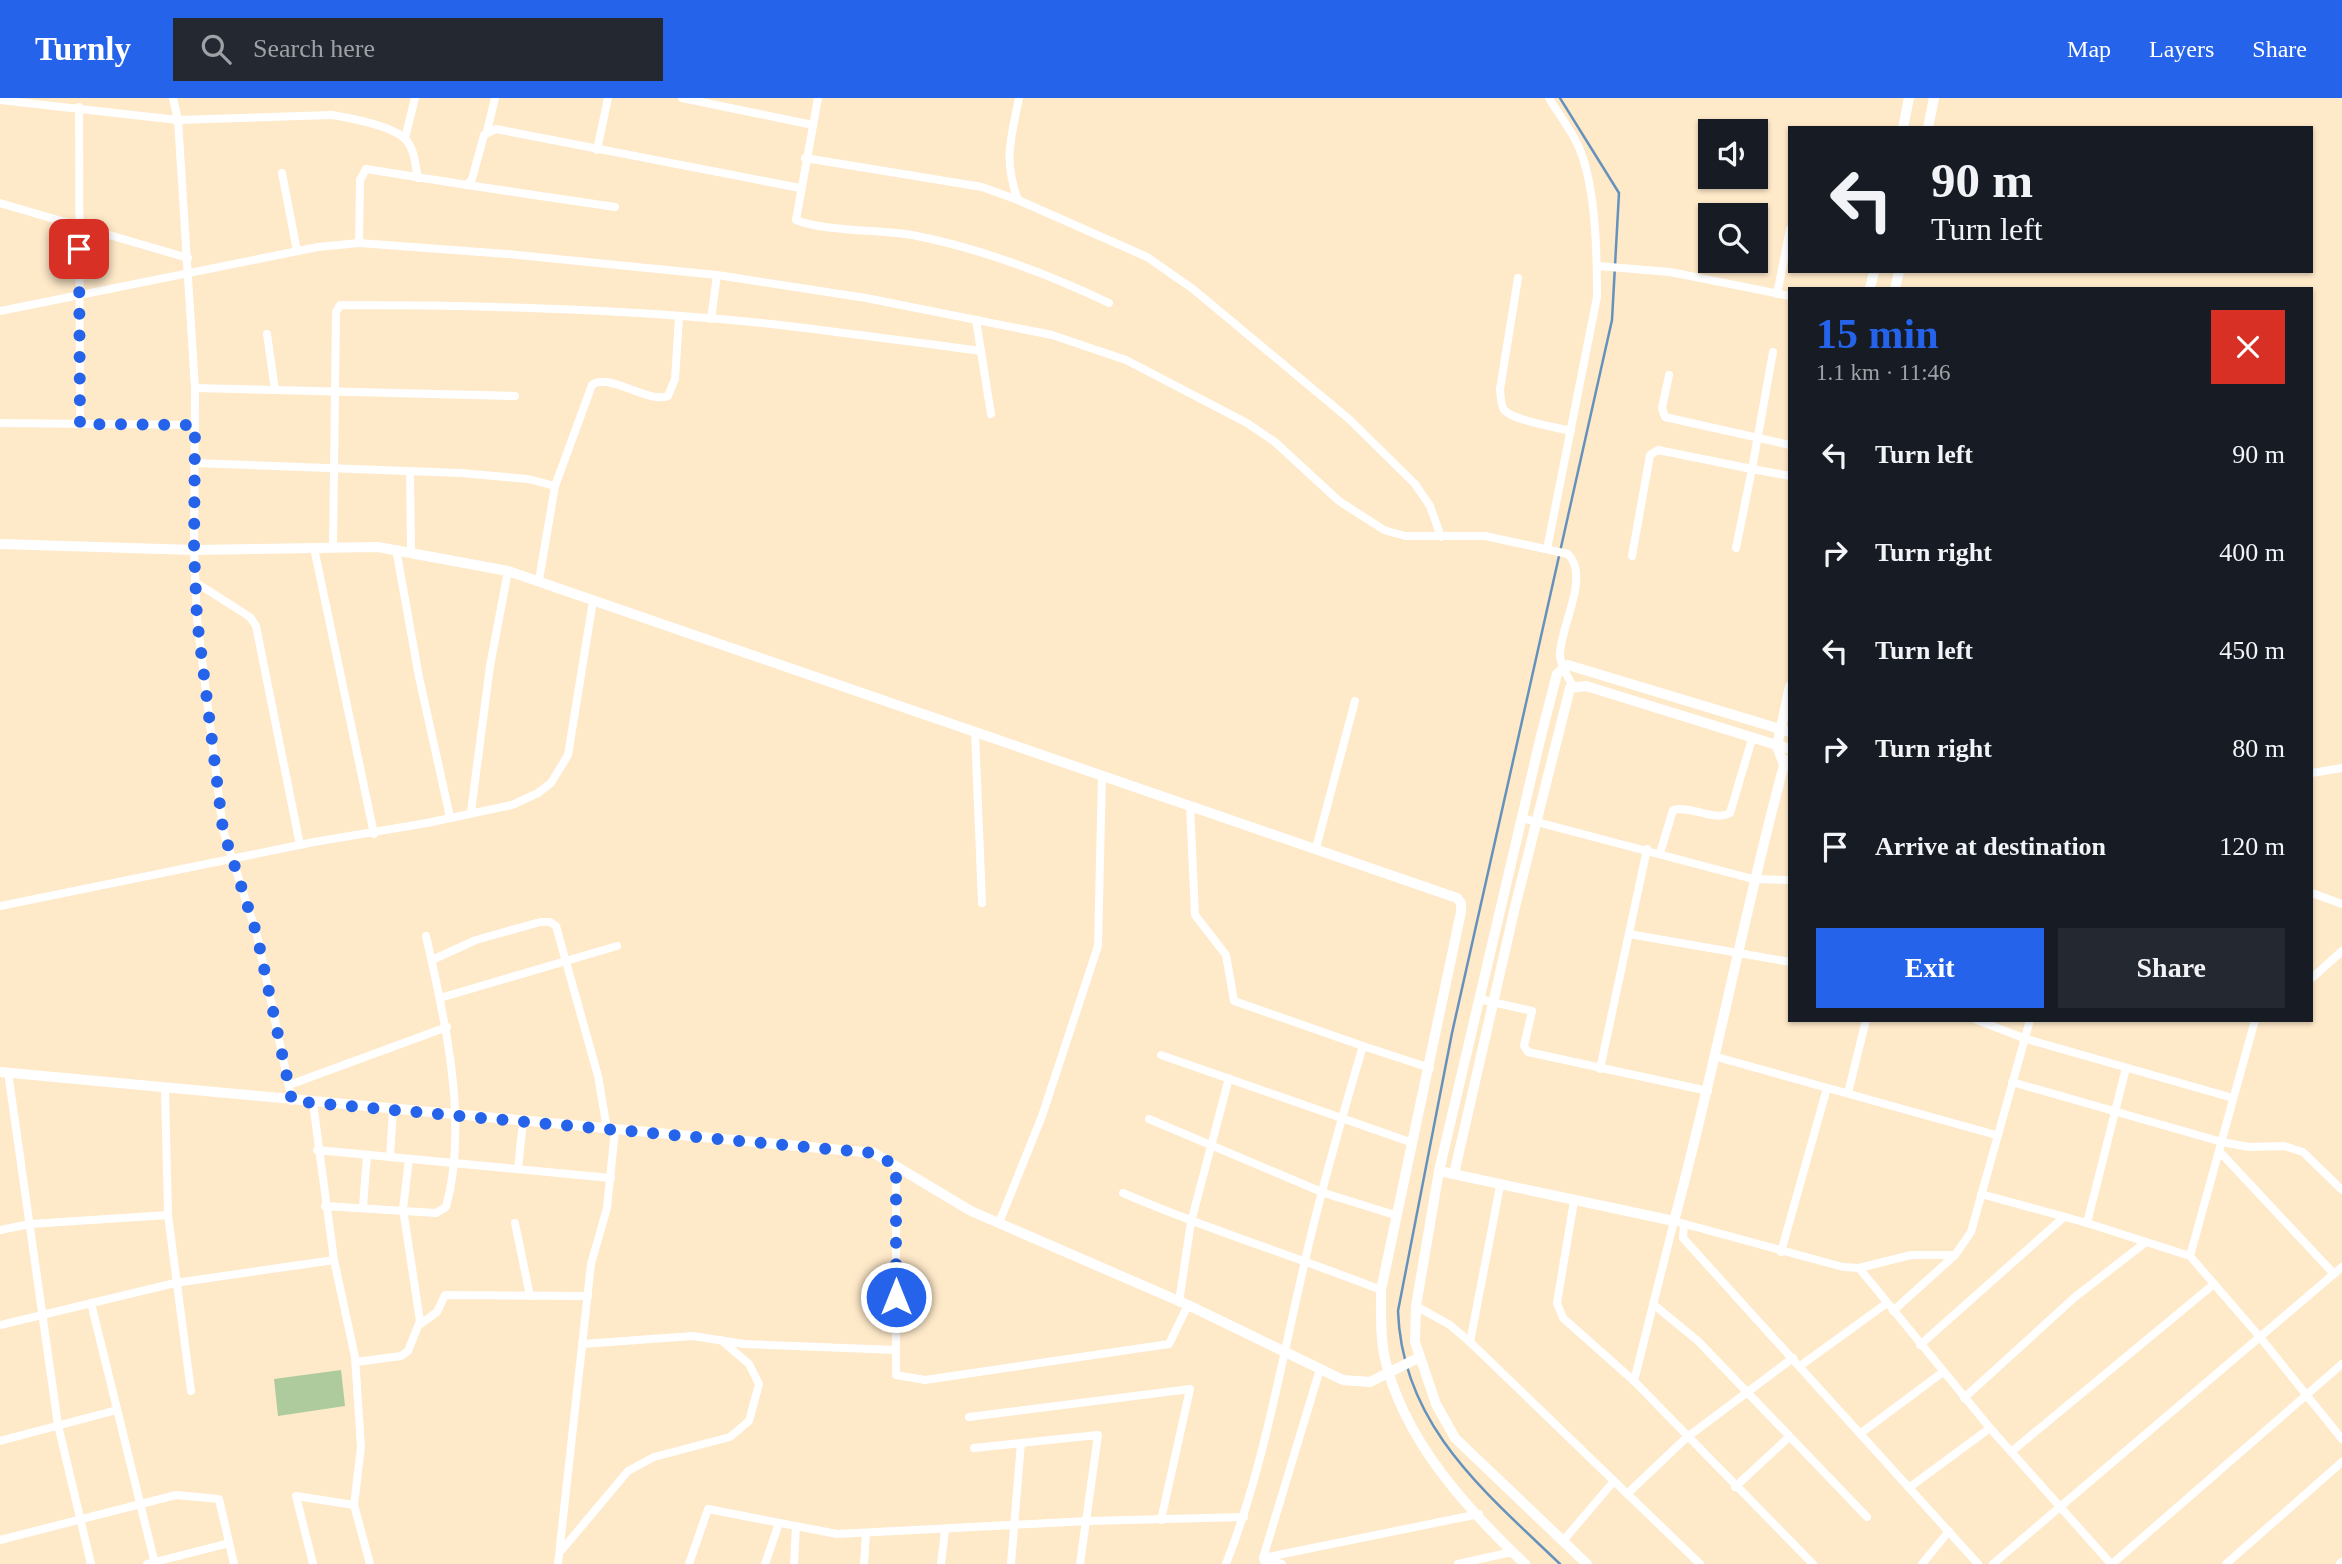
<!DOCTYPE html>
<html lang="en">
<head>
<meta charset="utf-8">
<style>
  :root { --surface:#171b24; --page:#242831; --text:#f1f3f6; --muted:#9ea1a6; --accent:#2563eb }
  body { margin:0; font-family:Georgia,serif; background:var(--page); color:var(--text); height:100vh; display:flex; flex-direction:column; font-size:26px; white-space:nowrap }
  * { box-sizing:border-box; margin:0 }
  p { font-size:23px; color:var(--muted) }
  .icon { flex:none; width:38px; height:38px; fill:none; stroke:currentColor; stroke-width:2; stroke-linecap:round; stroke-linejoin:round }
  .map { position:relative; flex:1; overflow:hidden }
  .drawer { position:absolute; left:1788px; top:189px; width:525px; height:735px; display:flex; flex-direction:column; background:var(--surface); border-radius:0px; box-shadow:0 2px 5px #0004 }
  .drawer>* { flex:none }
  .guide { position:absolute; left:1788px; top:28px; width:525px; height:147px; border-radius:0px; box-shadow:0 2px 5px #0004; background:#171b24; color:var(--text); overflow:hidden }
  .fabs { position:absolute; left:1698px; top:21px; display:grid; gap:14px }
  .fabs a { display:grid; place-items:center; width:70px; height:70px; border-radius:0px; background:var(--surface); box-shadow:0 2px 5px #0004; font-size:35px }
  .pin { position:absolute; display:grid; place-items:center; width:60px; height:60px; color:#fff; margin:-30px; border-radius:14px; box-shadow:0 4px 10px #0006 }
  .me { position:absolute; width:77px; margin:-38px; rotate:0deg; stroke-linejoin:round; filter:drop-shadow(0 0 5px #0008) }
  .turn { display:flex; align-items:center; gap:24px; height:147px; padding:0 28px; font-size:32px }
  .turn .icon { width:91px; height:91px; stroke-width:2.5 }
  .turn b { display:block; font-size:49px; line-height:60px }
  .round { display:grid; place-items:center; flex:none; width:74px; height:74px; border-radius:0px; background:var(--page) }
  .summary { display:flex; align-items:center; justify-content:space-between; height:119px; padding:0 28px }
  h1 { font-size:42px; font-weight:700; line-height:52px; color:var(--accent) }
  .primary-button { display:flex; gap:14px; margin-top:auto; padding:14px 28px }
  .primary-button a { flex:1; height:80px; border-radius:0px; background:var(--accent); color:#fff; font-size:28px; font-weight:700; line-height:80px; text-align:center }
  .primary-button a+a { background:var(--page); color:var(--text) }
  ul { padding:0; list-style:none }
  li { display:flex; align-items:center; gap:21px; height:98px; padding:0 28px }
  li div { flex:1 }
  li b { display:block; font-size:26px }
  li em { font-style:normal }
  header { display:flex; align-items:center; gap:42px; box-sizing:border-box; height:98px; padding:0 35px; background:var(--accent); color:#fff }
  header strong { font-size:33px }
  nav { display:flex; gap:38px; margin-inline-start:auto; font-size:24px }
  .search { width:490px; height:63px; background:var(--page); display:flex; align-items:center; gap:18px; box-sizing:border-box; padding:0 24px; border-radius:0px; color:var(--muted); font-size:26px }
  .map>svg:first-child { display:block }
</style>
</head>
<body>
<header>
<strong>Turnly</strong>
<div class="search"><svg class="icon" aria-label="search" viewBox="0 0 24 24"><circle cx="10" cy="10" r="6"/><path d="M15 15l6 6"/></svg>Search here</div>
<nav><a>Map</a><a>Layers</a><a>Share</a></nav>
</header>
<div class="map">
<svg width="2342" height="1466" viewBox="0 0 2342 1466">
  <rect width="100%" height="100%" fill="#fee9c9"/>
  <!-- green -->
  <polygon fill="#aecb9d" points="341,1272 345,1308 278,1318 274,1281"/>
  <g fill="none" stroke-linecap="round" stroke-linejoin="round">
    <!-- stream -->
    <path stroke="#6592bc" stroke-width="2.5" d="M1560,1466C1484,1393 1402,1327 1398,1213L1452,935L1612,222L1619,95L1560,0"/>
    <!-- minor -->
    <g stroke="#fff" stroke-width="8">
      <polyline points="173,0 178,22 195,290 194,452 197,521 223,732 257,837 292,1003"/>
      <polyline points="682,0 813,27"/>
      <path d="M818,0L796,122C821,133 882,132 912,137C980,150 1048,176 1109,205"/>
      <path d="M0,2L178,22L332,17C350,20 394,28 406,42C415,52 415,67 418,80"/>
      <polyline points="79,9 80,326"/>
      <polyline points="487,33 495,0"/>
      <polyline points="405,40 415,0"/>
      <polyline points="597,52 608,0"/>
      <polyline points="805,60 982,89 1018,102 1147,159 1193,191 1349,321 1415,386 1430,408 1441,439"/>
      <polyline points="282,75 297,153"/>
      <polyline points="467,87 615,109"/>
      <path d="M1018,102C1003,62 1011,40 1019,0"/>
      <polyline points="0,105 188,160"/>
      <polyline points="359,145 360,82 366,71 467,87 472,81 484,37 496,31 800,90"/>
      <polyline points="1597,168 1670,174 1790,198"/>
      <path d="M1518,180L1500,291C1501,297 1500,308 1505,313C1516,323 1555,329 1571,333"/>
      <polyline points="1777,196 1790,131"/>
      <path d="M0,213L318,149L359,145L507,156L717,177L866,200L1052,237L1126,262L1247,325L1275,344L1339,403L1384,432L1405,438H1485L1568,456C1591,479 1559,530 1560,558C1561,569 1568,579 1573,588"/>
      <polyline points="711,221 717,177"/>
      <polyline points="976,222 991,316"/>
      <polyline points="267,236 275,292"/>
      <polyline points="1773,254 1752,371 1790,378"/>
      <polyline points="1669,277 1662,310 1665,319 1790,347"/>
      <polyline points="195,290 515,298"/>
      <polyline points="0,325 195,327"/>
      <polyline points="194,365 461,375 528,381 555,388"/>
      <polyline points="410,374 411,453"/>
      <path d="M333,449L336,214L340,207C487,207 634,211 780,227C847,235 914,244 981,253"/>
      <polyline points="314,450 374,736"/>
      <polyline points="396,451 419,579 450,719"/>
      <path d="M1547,451L1597,199C1597,156 1596,92 1580,52C1573,34 1559,17 1549,0"/>
      <polyline points="1632,458 1650,357 1658,352 1752,371 1736,450"/>
      <path d="M539,482L555,388L592,287C609,274 648,306 668,298L675,281L679,219"/>
      <polyline points="195,484 250,519 256,528 300,747"/>
      <polyline points="975,634 982,805"/>
      <polyline points="2312,675 2342,670"/>
      <polyline points="1190,707 1195,817 1226,857 1234,903 1363,948"/>
      <polyline points="471,714 490,568 508,473"/>
      <polyline points="1522,720 1753,781 1790,782"/>
      <polyline points="1316,750 1355,603"/>
      <path d="M1660,755L1673,712C1692,707 1713,724 1730,715L1752,641"/>
      <polyline points="2312,795 2342,806"/>
      <polyline points="0,808 314,744 427,725 512,707 538,695 551,685 568,657 593,503"/>
      <polyline points="1629,836 1790,864"/>
      <polyline points="432,862 476,842 540,824 550,824 556,828 598,978 607,1031"/>
      <polyline points="2312,880 2342,853"/>
      <polyline points="440,900 617,848"/>
      <polyline points="1479,901 1532,913 1524,948 1528,954 1708,993"/>
      <polyline points="1977,922 2026,941 2233,1000"/>
      <polyline points="1161,957 1413,1045"/>
      <polyline points="1717,959 1996,1037"/>
      <polyline points="1600,971 1647,751"/>
      <polyline points="8,974 58,1327 91,1466"/>
      <polyline points="2012,984 2222,1044 2249,1049 2284,1048 2303,1054 2342,1092"/>
      <polyline points="289,987 447,929"/>
      <polyline points="165,991 168,1117 191,1293"/>
      <polyline points="1848,995 1866,922"/>
      <polyline points="313,1005 334,1162 355,1259 361,1349 354,1407 370,1466"/>
      <polyline points="1149,1021 1324,1095 1395,1117"/>
      <polyline points="317,1052 611,1080"/>
      <polyline points="2220,1054 2334,1176"/>
      <polyline points="390,1059 393,1012"/>
      <polyline points="896,1068 896,1277 925,1282 1169,1246 1188,1207"/>
      <polyline points="518,1071 523,1023"/>
      <path d="M1123,1095C1208,1132 1295,1158 1381,1192"/>
      <polyline points="1981,1096 2087,1125 2190,1158 2259,1238 2342,1341"/>
      <polyline points="1574,1103 1557,1205 1563,1220 1634,1283 1813,1466"/>
      <path d="M325,1108L436,1115L446,1109C469,1026 445,920 426,838"/>
      <polyline points="363,1109 367,1057"/>
      <polyline points="515,1125 530,1198"/>
      <polyline points="999,1125 1042,1018 1098,848 1102,677"/>
      <polyline points="2087,1125 2126,970"/>
      <polyline points="1684,1126 1683,1140 1978,1466"/>
      <polyline points="0,1132 30,1126 168,1117"/>
      <polyline points="1781,1154 1827,990"/>
      <polyline points="2190,1158 2255,922"/>
      <polyline points="1859,1170 1990,1330 2111,1466"/>
      <polyline points="1179,1204 1191,1124 1229,980"/>
      <polyline points="91,1205 155,1466"/>
      <polyline points="1653,1206 1698,1243 1867,1419"/>
      <polyline points="1416,1208 1450,1227 1470,1244 1700,1466"/>
      <polyline points="1893,1213 1955,1157"/>
      <polyline points="0,1227 175,1185 334,1162"/>
      <polyline points="419,1227 437,1214 445,1197 588,1198"/>
      <polyline points="1470,1244 1500,1088"/>
      <polyline points="582,1246 693,1238 744,1246 896,1252"/>
      <polyline points="1920,1247 2064,1119"/>
      <polyline points="356,1264 401,1258 408,1253 420,1223 403,1111 409,1061"/>
      <polyline points="1800,1268 1887,1205"/>
      <polyline points="1634,1283 1674,1123 1843,1169 1859,1170 1911,1157 1955,1157 1971,1134 2030,922"/>
      <polyline points="1964,1300 2075,1199 2146,1144"/>
      <polyline points="969,1319 1190,1291 1161,1422"/>
      <polyline points="1861,1335 1943,1274"/>
      <polyline points="0,1343 117,1312"/>
      <polyline points="974,1350 1098,1337 1080,1466"/>
      <polyline points="2011,1354 2214,1186"/>
      <polyline points="1735,1389 1789,1339"/>
      <polyline points="1910,1389 1990,1330"/>
      <polyline points="1627,1396 1686,1340 1793,1260"/>
      <polyline points="0,1442 176,1397 219,1401 234,1466"/>
      <polyline points="1563,1443 1614,1383"/>
      <polyline points="560,1454 628,1373 654,1359 730,1339 749,1323 759,1286 749,1266 721,1242"/>
      <polyline points="147,1466 229,1445"/>
      <polyline points="313,1466 296,1398 354,1407"/>
      <polyline points="558,1466 591,1166 607,1110 615,1032"/>
      <polyline points="689,1466 708,1411 837,1436 1088,1423 1244,1419"/>
      <polyline points="765,1466 779,1425"/>
      <polyline points="794,1466 796,1428"/>
      <polyline points="864,1466 866,1435"/>
      <polyline points="941,1466 945,1432"/>
      <polyline points="1011,1466 1021,1345"/>
      <path d="M1226,1466C1264,1369 1281,1265 1305,1163C1321,1091 1342,1019 1363,948L1430,970"/>
      <polyline points="1265,1466 1263,1460 1479,1416"/>
      <polyline points="1282,1466 1263,1460 1320,1271"/>
      <polyline points="1458,1466 1512,1454"/>
      <polyline points="1922,1466 1949,1433"/>
      <polyline points="1993,1466 2342,1169"/>
      <polyline points="2112,1466 2342,1266"/>
      <polyline points="2226,1466 2342,1364"/>
    </g>
    <!-- tertiary -->
    <g stroke="#fff" stroke-width="10">
      <polyline points="1903,30 1909,0"/>
      <polyline points="1928,30 1934,0"/>
      <polyline points="1870,191 1874,173"/>
      <polyline points="1895,191 1899,173"/>
      <path d="M0,446L194,452L378,449L508,473L1457,800L1461,805V814L1381,1192C1381,1214 1380,1239 1385,1261C1404,1342 1466,1410 1525,1466"/>
      <polyline points="1784,667 1777,648 1790,588"/>
      <polyline points="0,974 874,1055 971,1113 1188,1207 1343,1282 1370,1284 1420,1259"/>
      <path d="M1439,1073L1674,1123C1715,972 1743,818 1784,667L1790,661"/>
      <polyline points="1454,1076 1515,809 1570,590 1586,588 1790,651"/>
      <polyline points="1587,1466 1455,1340 1436,1306 1415,1244 1416,1208 1439,1073 1541,638 1557,576 1568,567 1790,634"/>
      <polyline points="2341,1466 2342,1465"/>
    </g>
  </g>
  <g fill="none" stroke-linecap="round" stroke-linejoin="round">
    <!-- route -->
    <polyline stroke="#2563eb" stroke-width="12" stroke-dasharray="0 21.6" points="79,151 80,326 195,327 194,452 197,521 223,732 257,837 292,1003 874,1055 896,1068 896,1199"/>
  </g>
</svg>
<div class="fabs">
<a><svg class="icon" aria-label="sound" viewBox="0 0 24 24"><path d="M4 9h4l5-4v14l-5-4H4zM17 9q2 3 0 6"/></svg></a>
<a><svg class="icon" aria-label="search" viewBox="0 0 24 24"><circle cx="10" cy="10" r="6"/><path d="M15 15l6 6"/></svg></a>
</div>
<div class="pin" style="left:79px;top:151px;background:#d93025"><svg class="icon" aria-label="arrive" viewBox="0 0 24 24"><path d="M6 21V4h12l-3 4 3 4H6"/></svg></div>
<svg class="me" style="left:896px;top:1199px" viewBox="-20 -20 40 40"><circle r="17" fill="#2563eb" stroke="#fff" stroke-width="3"/><path d="M0-11L8 9 0 5-8 9z" fill="#fff"/></svg>
<div class="guide">
<div class="turn"><svg class="icon" aria-label="left" viewBox="0 0 24 24"><path d="M17 20v-9H6M10 6l-5 5 5 5"/></svg><div><b>90 m</b>Turn left</div></div>
</div>
<section class="drawer">
<div class="summary"><div><h1>15 min</h1><p>1.1 km · 11:46</p></div><a class="round" style="background:#d93025;color:#fff"><svg class="icon" aria-label="close" viewBox="0 0 24 24"><path d="M6 6l12 12M18 6L6 18"/></svg></a></div>
<ul>
<li><svg class="icon" aria-label="left" viewBox="0 0 24 24"><path d="M17 20v-9H6M10 6l-5 5 5 5"/></svg><div><b>Turn left</b></div><em>90 m</em></li>
<li><svg class="icon" aria-label="right" viewBox="0 0 24 24"><path d="M7 20v-9h11M14 6l5 5-5 5"/></svg><div><b>Turn right</b></div><em>400 m</em></li>
<li><svg class="icon" aria-label="left" viewBox="0 0 24 24"><path d="M17 20v-9H6M10 6l-5 5 5 5"/></svg><div><b>Turn left</b></div><em>450 m</em></li>
<li><svg class="icon" aria-label="right" viewBox="0 0 24 24"><path d="M7 20v-9h11M14 6l5 5-5 5"/></svg><div><b>Turn right</b></div><em>80 m</em></li>
<li><svg class="icon" aria-label="arrive" viewBox="0 0 24 24"><path d="M6 21V4h12l-3 4 3 4H6"/></svg><div><b>Arrive at destination</b></div><em>120 m</em></li>
</ul>
<div class="primary-button"><a>Exit</a><a>Share</a></div>
</section>
</div>
</body>
</html>
